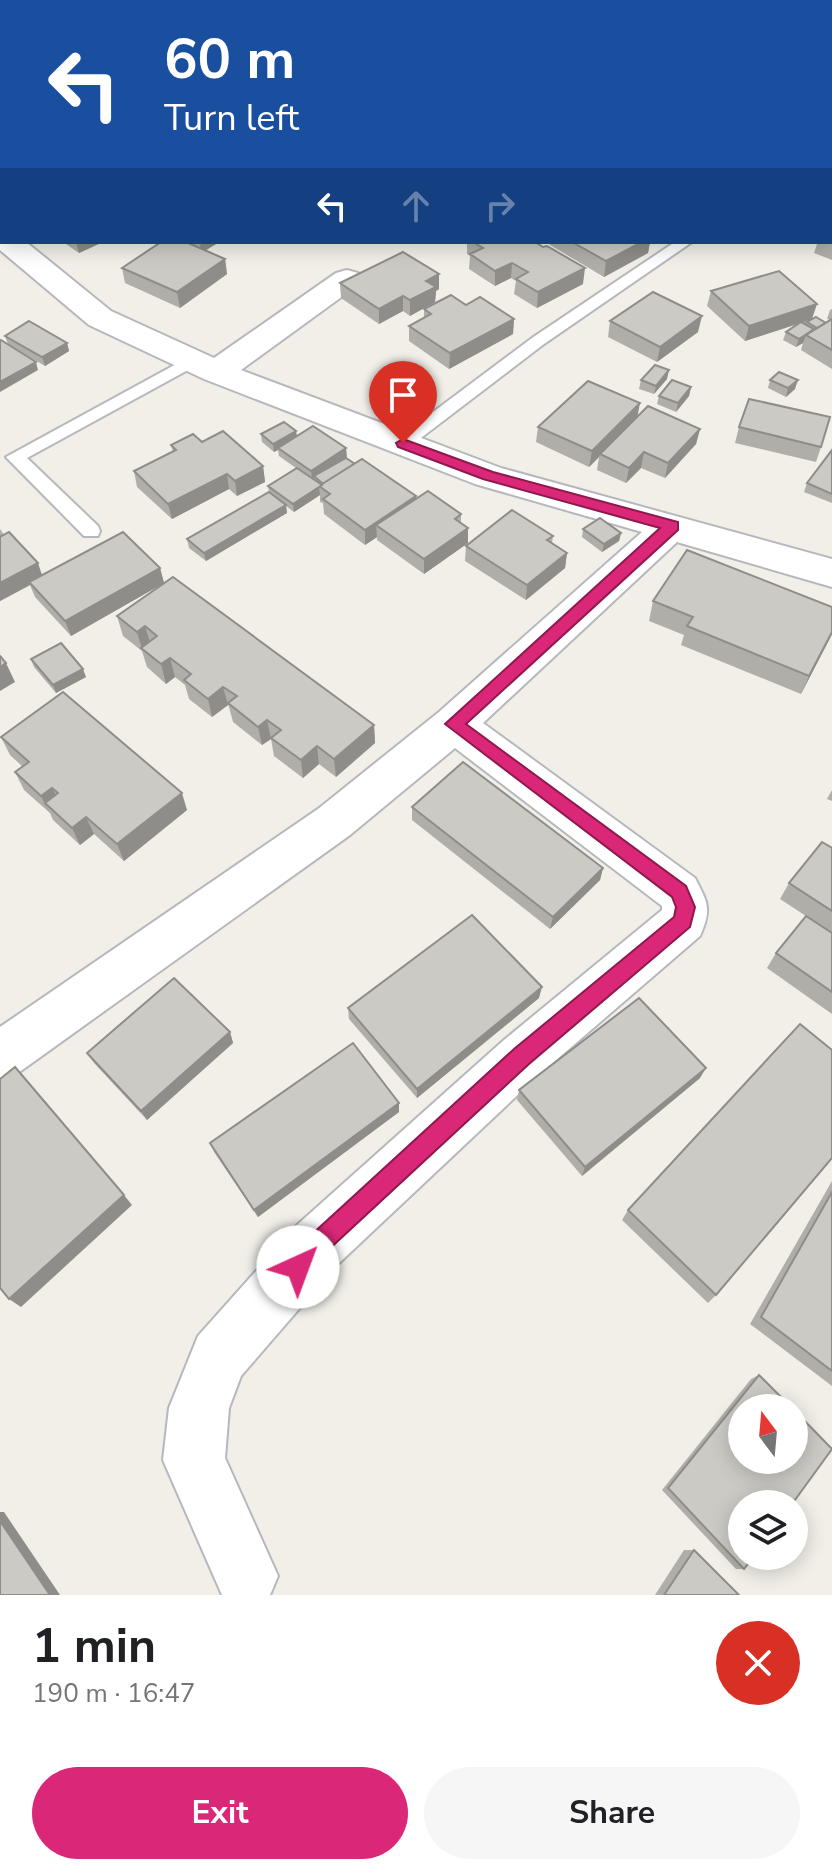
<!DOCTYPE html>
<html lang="en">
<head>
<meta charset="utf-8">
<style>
  :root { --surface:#fff; --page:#f6f6f6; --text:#202124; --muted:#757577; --accent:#db2777 }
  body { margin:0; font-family:"Nunito Sans",sans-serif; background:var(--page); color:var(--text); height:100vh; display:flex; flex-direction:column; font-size:30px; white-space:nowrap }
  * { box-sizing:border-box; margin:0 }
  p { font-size:26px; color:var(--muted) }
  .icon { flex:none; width:44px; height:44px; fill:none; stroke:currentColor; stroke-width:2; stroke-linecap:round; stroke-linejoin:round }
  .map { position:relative; height:1595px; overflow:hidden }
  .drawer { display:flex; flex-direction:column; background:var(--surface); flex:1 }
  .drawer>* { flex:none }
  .guide { position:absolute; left:0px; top:0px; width:832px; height:244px; box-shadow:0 4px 20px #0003; background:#1a4fa0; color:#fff; overflow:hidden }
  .needle { width:52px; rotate:344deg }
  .buttons { position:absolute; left:728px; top:1394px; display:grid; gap:16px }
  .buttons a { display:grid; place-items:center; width:80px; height:80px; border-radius:50%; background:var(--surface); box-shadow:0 4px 20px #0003; font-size:40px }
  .pin { position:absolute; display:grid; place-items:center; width:68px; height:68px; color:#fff; margin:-82px -34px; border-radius:50% 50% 50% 0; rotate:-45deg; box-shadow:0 0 8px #0007 }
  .pin .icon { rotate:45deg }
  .me { position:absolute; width:88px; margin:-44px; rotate:43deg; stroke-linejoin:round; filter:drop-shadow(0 0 6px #0008) }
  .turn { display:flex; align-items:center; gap:28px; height:168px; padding:0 32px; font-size:36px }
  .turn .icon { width:104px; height:104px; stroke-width:2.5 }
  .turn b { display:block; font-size:56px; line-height:68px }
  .lanes { display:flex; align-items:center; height:76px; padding:0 32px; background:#0003; justify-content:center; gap:40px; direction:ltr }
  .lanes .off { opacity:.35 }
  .round { display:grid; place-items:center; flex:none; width:84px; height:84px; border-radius:42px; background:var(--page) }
  .overview { display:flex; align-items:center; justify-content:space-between; height:136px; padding:0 32px }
  h1 { font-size:48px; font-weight:700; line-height:60px }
  .primary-button { display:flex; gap:16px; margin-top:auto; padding:16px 32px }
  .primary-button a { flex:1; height:92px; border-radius:48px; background:var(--accent); color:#fff; font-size:32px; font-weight:700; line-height:92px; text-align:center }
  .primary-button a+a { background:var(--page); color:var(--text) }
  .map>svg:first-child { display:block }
</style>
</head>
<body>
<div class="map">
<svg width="832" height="1595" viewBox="0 0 832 1595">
  <rect width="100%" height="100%" fill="#f1efe8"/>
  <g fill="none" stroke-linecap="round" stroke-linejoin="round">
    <!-- lane casing -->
    <g stroke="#b5b8bc" stroke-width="4">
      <g id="lane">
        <polygon points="675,242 692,242 544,344 409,447 397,447 394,443 397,439 532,338"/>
        <polygon points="191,356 199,361 197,365 27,458 98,526 100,531 98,536 84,536 6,457"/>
      </g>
    </g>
    <!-- street casing -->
    <g stroke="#b5b8bc" stroke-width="4">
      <g id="street">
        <polygon points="257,0 283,0 285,2 258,2"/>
        <polygon points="506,0 534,0 536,2 507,2"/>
        <rect x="830" y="90" width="2" height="16"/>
        <polygon points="2,131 2,148 0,148 0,132"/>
        <path d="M0,235L2,242H26L111,311L214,358L336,273L347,270L358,273L362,279L358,285L241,370L501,468L832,559V587L677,542L483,723L695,878C708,903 712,909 700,936L540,1074L337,1265L241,1376L229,1408L225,1458L278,1576L270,1595H222L163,1460L169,1408L198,1336L297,1225L504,1040L662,910V906L455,748L350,835L18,1073L0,1080V1027L318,809L439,712L642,532L475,484L204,379L89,325L0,250Z"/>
      </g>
    </g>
    <!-- lane -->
    <use href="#lane" fill="#fff" fill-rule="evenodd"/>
    <!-- street -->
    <use href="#street" fill="#fff" fill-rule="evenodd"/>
  </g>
  <!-- wall -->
  <g fill="#afaea9">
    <polygon points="162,0 251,0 253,2 163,2"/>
    <polygon points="406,0 493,0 488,2 410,2"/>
    <polygon points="811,0 832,0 832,22 830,22 830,2 810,2"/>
    <polygon points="832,217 832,260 814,253 817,244 814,243 814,242 830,242"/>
    <polygon points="63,242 103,242 79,253"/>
    <polygon points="161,242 218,242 206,250 225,259 227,274 180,308 125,283 122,268"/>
    <polygon points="467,242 535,242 583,284 537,308 514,294 516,281 511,278 495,286 469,269 470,256 467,254"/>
    <polygon points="550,242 650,242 648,253 604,277 550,245"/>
    <polygon points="340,283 439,289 436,291 435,302 410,316 403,311 379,324 341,298"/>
    <polygon points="711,291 826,323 830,320 827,319 830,310 832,309 832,369 801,350 803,343 796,347 783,340 786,332 798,324 745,341 707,306"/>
    <polygon points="466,305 514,319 513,334 449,369 409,341 409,326 424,318 424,309"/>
    <polygon points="610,321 698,332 657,362 608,337"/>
    <polygon points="5,336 67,343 69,351 45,366 8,344"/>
    <polygon points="667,379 654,394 639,389 641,380"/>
    <polygon points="770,380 795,389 786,397 768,388"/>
    <polygon points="691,387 689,396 676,412 657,404 659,396"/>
    <polygon points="637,417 700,429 696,444 665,478 641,468 626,483 597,470 599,457 589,467 536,442 538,427"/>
    <polygon points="739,427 821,447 816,462 735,443"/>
    <polygon points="296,431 297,436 347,457 340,461 355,464 416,499 461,514 461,523 468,543 424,574 377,540 377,537 365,545 324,514 323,503 320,502 320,495 294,512 286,506 287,513 206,561 189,548 187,539 269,492 268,486 296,468 279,456 278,450 274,452 262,442 261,434"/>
    <polygon points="202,442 263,466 265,482 237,496 229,489 172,519 137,487 134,471 173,452 171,445"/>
    <polygon points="832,450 832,503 804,492 807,483"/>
    <polygon points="0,529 4,535 42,575 160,568 164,583 71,636 35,597 30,585 0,601"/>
    <polygon points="583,529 621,533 619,541 602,552 582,537"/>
    <polygon points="553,536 552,543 567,553 565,568 526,600 465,561 466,546"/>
    <polygon points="173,577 374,725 375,743 336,777 319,764 303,778 274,756 271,739 262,745 233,722 229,707 228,705 212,717 189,699 185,685 175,677 166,684 147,667 142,651 123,636 117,616"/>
    <polygon points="653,601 832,607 832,634 801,694 681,645 684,635 649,621"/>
    <polygon points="31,659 86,677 56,693 34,667"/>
    <polygon points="1,737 187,810 124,861 94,834 80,845 53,820 50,813 24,790 15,772 22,766 10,755"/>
    <polygon points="832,790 832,801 827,799"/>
    <polygon points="412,807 603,868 600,880 550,929 412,820"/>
    <polygon points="832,848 832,1014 767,968 776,953 806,916 780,899 789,883"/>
    <polygon points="539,998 417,1098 349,1019 348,1008"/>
    <polygon points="230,1032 233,1043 147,1120 94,1063 87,1053"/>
    <polygon points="700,1078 582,1176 517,1100 519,1090"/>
    <polygon points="399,1103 399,1112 258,1217 214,1152 210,1143"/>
    <polygon points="832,1181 832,1386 750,1324"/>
    <polygon points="628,1210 716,1295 708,1303 622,1220"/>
    <polygon points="759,1375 744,1569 736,1569 662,1490 751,1379"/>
    <polygon points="684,1550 694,1550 739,1595 655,1595"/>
  </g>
  <!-- shaded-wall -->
  <g fill="#8f8d8a">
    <polygon points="92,0 101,0 102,2 87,2"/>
    <polygon points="462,0 493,0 488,2 458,2"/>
    <polygon points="76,242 103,242 79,253"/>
    <polygon points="205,242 218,242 218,243 201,253 200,245"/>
    <polygon points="642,242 650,242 648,253 604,277 606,261"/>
    <polygon points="225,259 227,274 180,308 177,292"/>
    <polygon points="512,263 511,278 495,286 495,271"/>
    <polygon points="585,268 583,284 537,308 538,292"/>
    <polygon points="439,274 439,289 436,291 435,302 410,316 410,300 426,281"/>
    <polygon points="403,296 403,311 379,324 379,309"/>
    <polygon points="817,304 812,319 745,341 749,326"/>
    <polygon points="702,316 698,332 657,362 660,347"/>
    <polygon points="514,319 513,334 449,369 450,353"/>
    <polygon points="814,329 806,335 803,343 796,347 799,339"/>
    <polygon points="67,343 69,351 45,366 42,357"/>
    <polygon points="36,362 38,370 0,392 0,382"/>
    <polygon points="669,370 667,379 654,394 656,386"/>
    <polygon points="798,380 795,389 786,397 788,388"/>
    <polygon points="691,387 689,396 676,412 678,403"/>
    <polygon points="640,403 637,419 600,454 599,457 589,467 592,451"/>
    <polygon points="700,429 696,444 665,478 668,463"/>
    <polygon points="296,431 297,439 278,448 278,450 274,452 273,444"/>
    <polygon points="346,448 347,457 315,477 314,476 314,478 312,479 311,471"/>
    <polygon points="644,452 641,468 626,483 629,468"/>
    <polygon points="263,466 265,482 237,496 235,481"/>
    <polygon points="227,474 229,489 172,519 168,504"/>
    <polygon points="319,487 320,495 294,512 293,504"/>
    <polygon points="416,496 416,511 376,525 377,537 365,545 365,530"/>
    <polygon points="286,505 287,513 206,561 204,553"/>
    <polygon points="468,528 468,543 424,574 424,559"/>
    <polygon points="621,533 619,541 602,552 604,544"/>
    <polygon points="567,553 565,568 526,600 527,585"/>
    <polygon points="38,563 43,578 29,582 30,585 0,601 0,583"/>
    <polygon points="160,568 164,583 71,636 65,621"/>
    <polygon points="145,626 151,646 142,649 137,632"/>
    <polygon points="832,632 832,634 801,694 809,676"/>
    <polygon points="170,658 175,677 166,684 161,664"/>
    <polygon points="6,663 15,682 0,691 0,667"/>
    <polygon points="83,669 86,677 56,693 53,685"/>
    <polygon points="223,687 228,705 212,717 208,699"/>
    <polygon points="267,720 271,739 262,745 258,727"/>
    <polygon points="374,725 375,743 336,777 334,759"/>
    <polygon points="317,746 319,764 303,778 301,760"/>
    <polygon points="52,788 61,805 45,803 50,814 41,796"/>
    <polygon points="182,793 187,810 124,861 117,844"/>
    <polygon points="86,817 94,834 80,845 72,828"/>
    <polygon points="603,868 600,880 550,929 553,917"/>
    <polygon points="542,987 539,998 417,1098 417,1089"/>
    <polygon points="230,1032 233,1043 147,1120 141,1111"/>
    <polygon points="706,1068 700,1078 582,1176 585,1167"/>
    <polygon points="399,1103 399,1112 258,1217 254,1210"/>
    <polygon points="124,1195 132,1205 21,1307 9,1299"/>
    <polygon points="0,1512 4,1512 60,1595 50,1595 0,1521"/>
  </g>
  <!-- building -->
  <g fill="#cccac5" stroke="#8f8d8a" stroke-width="2">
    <polygon points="0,0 21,0 26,2 2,2 2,12 0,11"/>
    <polygon points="56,0 92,0 87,2 60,2"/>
    <polygon points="169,0 220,0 225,2 173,2"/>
    <polygon points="230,0 251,0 252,1 249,2 234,2"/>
    <polygon points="306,0 349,0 354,2 302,2"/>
    <polygon points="444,0 462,0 458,2"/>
    <polygon points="686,0 698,0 705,2 683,2"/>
    <polygon points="824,0 832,0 832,7 830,7 830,2 822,2"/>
    <polygon points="2,38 2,49 0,48 0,39"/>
    <polygon points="0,51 2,52 2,68 0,67"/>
    <polygon points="0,78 2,78 2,96 0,97"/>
    <polygon points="832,217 832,243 830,242 830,218"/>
    <polygon points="161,242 186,242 225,259 177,292 122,268"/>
    <polygon points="473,242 535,242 543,247 547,246 585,268 538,292 516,279 528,272 512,263 495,271 470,254 483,248"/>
    <polygon points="572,242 642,242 606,261"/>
    <polygon points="403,252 439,274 426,281 436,287 410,300 403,296 379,309 340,283"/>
    <polygon points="779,271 817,304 749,326 711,291"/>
    <polygon points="653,292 702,316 660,347 610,321"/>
    <polygon points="451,295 466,305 480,297 514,319 450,353 409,326 431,314 424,309"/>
    <polygon points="816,317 826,323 817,328 807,322"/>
    <polygon points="832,319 832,350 806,335"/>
    <polygon points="29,321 67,343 42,357 5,336"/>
    <polygon points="801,322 814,329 799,339 786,332"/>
    <polygon points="1,340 36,362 0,382 0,341"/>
    <polygon points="655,365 669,370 656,386 641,380"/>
    <polygon points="779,372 798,380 788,388 770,380"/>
    <polygon points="672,380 691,387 678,403 659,396"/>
    <polygon points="588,381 640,403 592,451 538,427"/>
    <polygon points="749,399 830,417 821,447 739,427"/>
    <polygon points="648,406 700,429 668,463 644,452 629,468 600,454"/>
    <polygon points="284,422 296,431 273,444 261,434"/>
    <polygon points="313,426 346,448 311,471 278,448"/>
    <polygon points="223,431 263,466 235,481 227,474 168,504 134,471 176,450 171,445 193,434 202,442"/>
    <polygon points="832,450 832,494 807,483"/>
    <polygon points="346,458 355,464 323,484 314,476"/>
    <polygon points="362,459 416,496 365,530 323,499 330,494 319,486"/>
    <polygon points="297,468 322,485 293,504 268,486"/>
    <polygon points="428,491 461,514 455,519 468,528 424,559 376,525"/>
    <polygon points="269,492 286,505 204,553 187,539"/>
    <polygon points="512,510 553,536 547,540 567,553 527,585 466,546"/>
    <polygon points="600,518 621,533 604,544 583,529"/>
    <polygon points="9,532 38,563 0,583 0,537"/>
    <polygon points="123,532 160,568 65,621 29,582"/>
    <polygon points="687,550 832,607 832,632 809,676 687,626 693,617 653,601"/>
    <polygon points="173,577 374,725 334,759 317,746 301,760 271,738 281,730 267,720 258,727 228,703 237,696 223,687 208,699 184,680 191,674 170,658 161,664 141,648 157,636 145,626 137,632 117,616"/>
    <polygon points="61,643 83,669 53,685 31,659"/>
    <polygon points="0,656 6,663 0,667"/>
    <polygon points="63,692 182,793 117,844 86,817 72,828 45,803 58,793 52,788 41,796 15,772 29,762 1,737"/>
    <polygon points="463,762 603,868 553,917 412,807"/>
    <polygon points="822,842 832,848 832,911 789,883"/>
    <polygon points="472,915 542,987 417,1089 348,1008"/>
    <polygon points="806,916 832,933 832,992 776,953"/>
    <polygon points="174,978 230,1032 141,1111 87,1053"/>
    <polygon points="639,998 706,1068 585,1167 519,1090"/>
    <polygon points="800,1024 832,1050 832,1158 716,1295 628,1210"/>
    <polygon points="353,1043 399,1103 254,1210 210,1143"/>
    <polygon points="15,1067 124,1195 9,1299 0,1288 0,1079"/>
    <polygon points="832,1192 832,1371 761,1317"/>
    <polygon points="759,1375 792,1408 742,1408 742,1460 794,1460 794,1410 832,1449 792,1504 742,1504 742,1556 754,1556 744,1569 668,1488"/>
    <polygon points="0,1521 50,1595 0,1595"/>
    <polygon points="694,1550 739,1595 664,1595"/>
  </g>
  <!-- route -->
  <polygon fill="#db2777" stroke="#8e194d" stroke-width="2" points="403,439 493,472 678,522 678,530 466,724 686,886 695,907 690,927 529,1064 325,1253 306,1275 298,1279 289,1275 286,1267 309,1237 514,1049 674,917 676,907 672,897 445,724 660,528 483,479 398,447 396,443"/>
</svg>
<div class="buttons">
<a><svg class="needle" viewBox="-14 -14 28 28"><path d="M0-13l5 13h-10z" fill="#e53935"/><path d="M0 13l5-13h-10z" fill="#757577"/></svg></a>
<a><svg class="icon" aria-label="layers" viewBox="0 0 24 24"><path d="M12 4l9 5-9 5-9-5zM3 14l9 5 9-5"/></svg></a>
</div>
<div class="pin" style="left:403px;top:443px;background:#d93025"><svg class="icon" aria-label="arrive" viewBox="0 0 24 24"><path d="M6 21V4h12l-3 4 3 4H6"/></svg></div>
<svg class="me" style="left:298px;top:1267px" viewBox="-20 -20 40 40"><circle r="19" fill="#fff"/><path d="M0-13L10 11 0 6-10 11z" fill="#db2777"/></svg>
<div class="guide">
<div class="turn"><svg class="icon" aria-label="left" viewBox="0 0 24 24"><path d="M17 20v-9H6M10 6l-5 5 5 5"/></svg><div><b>60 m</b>Turn left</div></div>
<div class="lanes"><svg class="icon" aria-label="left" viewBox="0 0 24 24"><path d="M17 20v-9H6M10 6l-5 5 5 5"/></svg><svg class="icon off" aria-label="ahead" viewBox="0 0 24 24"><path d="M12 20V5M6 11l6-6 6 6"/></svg><svg class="icon off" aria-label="right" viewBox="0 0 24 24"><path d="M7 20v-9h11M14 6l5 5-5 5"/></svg></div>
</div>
</div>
<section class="drawer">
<div class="overview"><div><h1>1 min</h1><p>190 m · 16:47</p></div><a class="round" style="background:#d93025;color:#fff"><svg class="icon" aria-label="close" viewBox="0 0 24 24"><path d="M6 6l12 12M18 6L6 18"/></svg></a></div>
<div class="primary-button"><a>Exit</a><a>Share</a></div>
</section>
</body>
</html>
